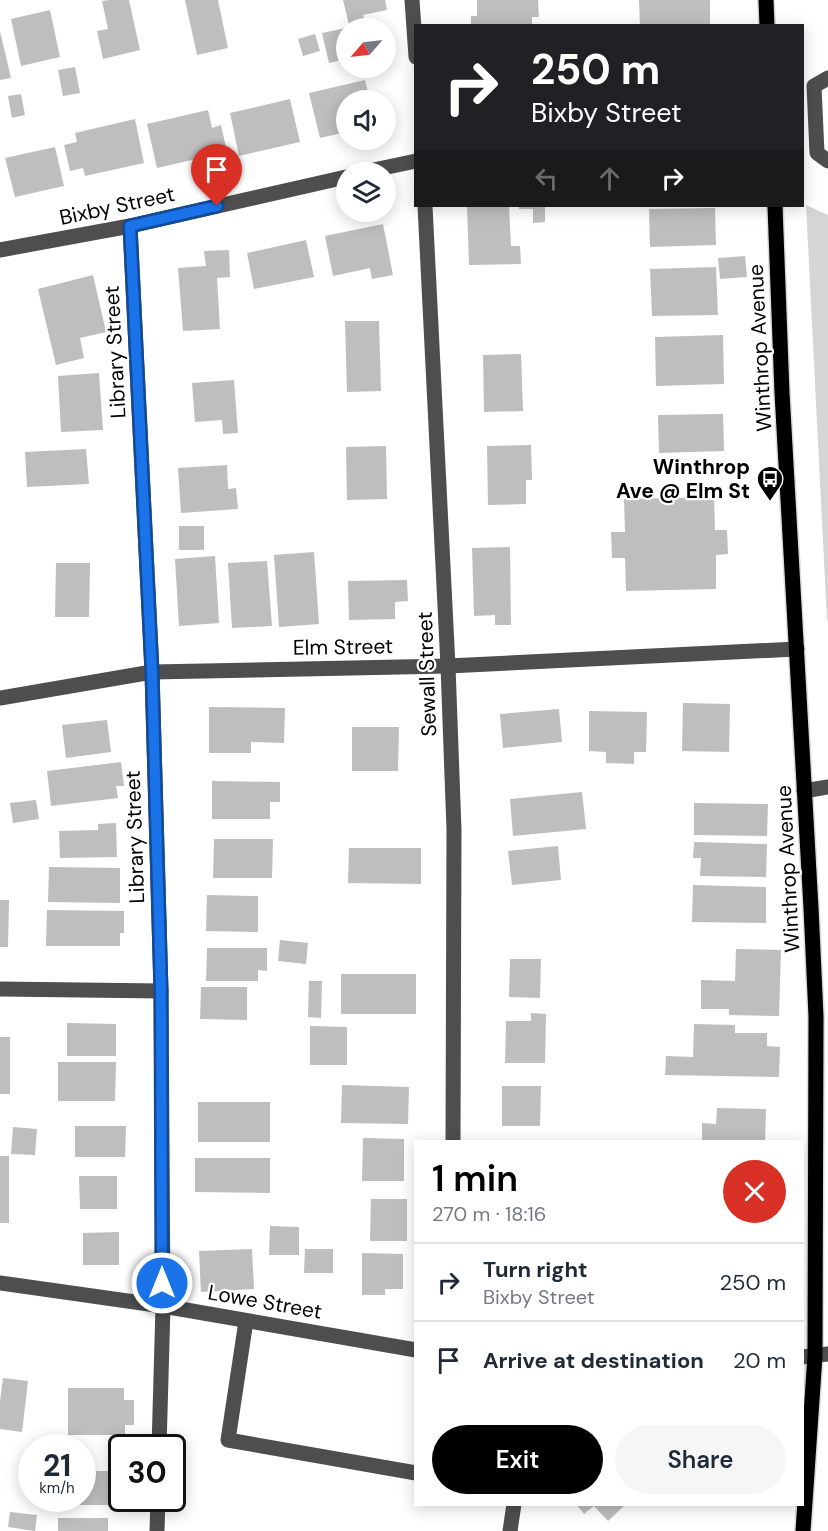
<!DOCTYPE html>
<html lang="en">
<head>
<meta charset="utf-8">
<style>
  :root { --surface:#fff; --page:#f6f6f7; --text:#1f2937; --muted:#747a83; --line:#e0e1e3; --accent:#000 }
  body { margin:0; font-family:"DM Sans",sans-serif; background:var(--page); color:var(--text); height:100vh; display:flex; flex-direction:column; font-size:22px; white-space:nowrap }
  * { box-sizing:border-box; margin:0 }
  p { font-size:20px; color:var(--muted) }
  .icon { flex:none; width:33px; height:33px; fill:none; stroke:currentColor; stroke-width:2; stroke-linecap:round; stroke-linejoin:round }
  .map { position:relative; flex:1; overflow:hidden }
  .sheet { position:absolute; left:414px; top:1140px; width:390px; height:366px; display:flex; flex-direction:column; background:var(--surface); border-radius:0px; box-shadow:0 3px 15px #0003 }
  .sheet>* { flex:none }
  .hud { position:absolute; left:414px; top:24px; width:390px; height:183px; border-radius:0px; box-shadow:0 3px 15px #0003; background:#202124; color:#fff; overflow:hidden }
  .needle { width:39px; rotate:242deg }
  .tools { position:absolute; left:336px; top:18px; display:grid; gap:12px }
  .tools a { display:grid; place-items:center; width:60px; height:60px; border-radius:50%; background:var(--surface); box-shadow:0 3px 15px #0003; font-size:30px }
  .speed { position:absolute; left:18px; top:1434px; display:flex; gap:12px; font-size:30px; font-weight:700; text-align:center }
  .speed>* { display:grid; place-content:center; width:78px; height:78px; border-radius:50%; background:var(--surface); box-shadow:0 3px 15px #0003; line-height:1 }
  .speed small { font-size:15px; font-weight:400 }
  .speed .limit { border:3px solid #111; border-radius:9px; background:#fff; color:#111 }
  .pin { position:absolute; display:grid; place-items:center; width:51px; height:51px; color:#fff; margin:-62px -26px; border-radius:50% 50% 50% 0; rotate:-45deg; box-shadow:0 0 6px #0007 }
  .pin .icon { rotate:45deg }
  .me { position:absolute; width:66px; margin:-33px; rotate:0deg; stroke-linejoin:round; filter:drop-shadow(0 0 4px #0008) }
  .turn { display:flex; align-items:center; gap:21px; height:126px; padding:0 18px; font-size:27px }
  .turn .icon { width:78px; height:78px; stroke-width:2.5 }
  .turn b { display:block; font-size:42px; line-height:51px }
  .lanes { display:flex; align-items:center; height:57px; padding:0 18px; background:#0003; justify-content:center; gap:30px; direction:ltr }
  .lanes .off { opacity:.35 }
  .round { display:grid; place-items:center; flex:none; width:63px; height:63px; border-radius:32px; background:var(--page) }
  .head { display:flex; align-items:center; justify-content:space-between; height:102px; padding:0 18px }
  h1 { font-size:36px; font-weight:600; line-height:45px; color:var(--accent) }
  .action { display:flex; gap:12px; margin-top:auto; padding:12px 18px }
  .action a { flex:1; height:69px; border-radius:36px; background:var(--accent); color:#fff; font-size:24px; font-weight:600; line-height:69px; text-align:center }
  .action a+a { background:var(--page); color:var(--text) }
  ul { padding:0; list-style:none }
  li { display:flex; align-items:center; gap:18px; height:78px; padding:0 18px; border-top:2px solid var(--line) }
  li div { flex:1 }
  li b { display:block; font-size:22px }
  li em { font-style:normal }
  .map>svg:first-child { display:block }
</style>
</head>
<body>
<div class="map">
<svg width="828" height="1531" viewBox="0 0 828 1531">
  <rect width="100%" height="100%" fill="#fff"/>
  <!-- green -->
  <polygon fill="#d5d5d5" points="806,205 828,215 828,620 827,620"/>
  <!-- building -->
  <g fill="#bebebe">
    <polygon points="109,0 129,0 140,50 103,59 97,31 108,29 102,1"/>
    <polygon points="185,0 218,0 228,48 197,55"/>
    <polygon points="343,0 385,0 387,10 363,15 365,21 349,25"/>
    <polygon points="477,0 538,0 539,17 532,17 532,26 471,26 471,16 477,16"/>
    <polygon points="639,0 710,0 710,26 640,26"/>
    <polygon points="50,10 60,57 21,66 11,19"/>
    <polygon points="346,28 346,59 329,63 322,33"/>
    <polygon points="0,31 11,78 0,80"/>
    <polygon points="315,34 320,51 303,56 298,39"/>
    <polygon points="75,67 80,93 63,96 58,70"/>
    <polygon points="365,80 370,100 346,100 346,132 320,138 309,93"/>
    <polygon points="21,94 25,115 12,118 8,96"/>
    <polygon points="290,99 300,142 239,156 230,113"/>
    <polygon points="208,110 212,128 221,125 227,152 157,168 147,124"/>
    <polygon points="135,119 144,163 85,176 83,168 70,171 64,145 77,142 75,133"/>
    <polygon points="55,147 64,186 15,197 5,158"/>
    <polygon points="467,206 509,206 511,246 520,246 521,264 469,265"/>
    <polygon points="519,206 545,206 545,222 533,223 533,209 519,209"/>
    <polygon points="715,208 716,245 650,247 649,209"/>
    <polygon points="383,224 393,275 372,279 370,268 333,276 325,236"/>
    <polygon points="306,240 314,277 254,289 247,253"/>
    <polygon points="229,250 230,277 217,278 220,329 183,331 178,268 206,266 204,251"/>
    <polygon points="745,256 747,277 720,279 718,258"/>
    <polygon points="716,267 718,315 652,316 650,269"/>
    <polygon points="93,275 106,332 80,338 84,358 56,365 38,289"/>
    <polygon points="345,321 379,321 381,391 347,392"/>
    <polygon points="723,335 724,384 656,386 655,337"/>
    <polygon points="521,354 523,411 484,412 483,355"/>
    <polygon points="99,373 103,430 61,432 58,376"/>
    <polygon points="234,380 238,433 223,434 222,420 195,422 192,383"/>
    <polygon points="723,414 724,451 659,453 658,415"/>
    <polygon points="531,445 532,480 526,480 526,504 488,505 487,446"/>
    <polygon points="386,446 387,499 347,500 346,447"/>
    <polygon points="86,449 89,484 27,487 25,452"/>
    <polygon points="227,465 228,489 236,488 238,509 181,513 178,468"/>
    <polygon points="714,497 715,530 727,530 728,554 716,555 716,589 626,591 625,558 612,558 611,532 625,532 624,499"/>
    <rect x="179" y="526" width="25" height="24"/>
    <polygon points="510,547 511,625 495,625 495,615 474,616 472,548"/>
    <polygon points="314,552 319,624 279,627 274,555"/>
    <polygon points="215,556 219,623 179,626 175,559"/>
    <polygon points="267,561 272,626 232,628 228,563"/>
    <polygon points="56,563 90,563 89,617 55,617"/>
    <polygon points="407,580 408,601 395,602 395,619 349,620 348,581"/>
    <polygon points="683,703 730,704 729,752 682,751"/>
    <polygon points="209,707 285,708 284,743 251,742 251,753 209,753"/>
    <polygon points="559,709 562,742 503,748 500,714"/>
    <polygon points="589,711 647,712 646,752 634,752 634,764 606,763 606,752 589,751"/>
    <polygon points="107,720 111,752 66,758 62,725"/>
    <polygon points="352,727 399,727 398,771 352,771"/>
    <polygon points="121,762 124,786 116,786 118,798 51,806 47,771"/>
    <polygon points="212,781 280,782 280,802 270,802 270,819 212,819"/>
    <polygon points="582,792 586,829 513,836 510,799"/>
    <polygon points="36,800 39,819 13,823 10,803"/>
    <polygon points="694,803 768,804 767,836 694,835"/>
    <polygon points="116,823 117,857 60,858 59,831 98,830 98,824"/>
    <polygon points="214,839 273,839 272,878 213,878"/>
    <polygon points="694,842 767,844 766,877 700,876 701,858 693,858"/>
    <polygon points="558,846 561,880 512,885 508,851"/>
    <polygon points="349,848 421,848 421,884 348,883"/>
    <polygon points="49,867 120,868 120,903 48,902"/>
    <polygon points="693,885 766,887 766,923 692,922"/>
    <polygon points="207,895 258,896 258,932 206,931"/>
    <polygon points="0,900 9,900 8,947 0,947"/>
    <polygon points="47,910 124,911 124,933 120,933 120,946 46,946"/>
    <polygon points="280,940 308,943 306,964 278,961"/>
    <polygon points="207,948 267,948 267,971 258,970 258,981 206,981"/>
    <polygon points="736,949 781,950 779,1016 729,1015 729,1009 701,1009 701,980 735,981"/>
    <polygon points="510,959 541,959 540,998 509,997"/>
    <rect x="341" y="974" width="75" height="40"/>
    <polygon points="309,981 322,981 321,1018 308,1017"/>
    <polygon points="201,987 247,987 247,1020 200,1019"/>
    <polygon points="531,1013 546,1014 545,1063 505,1063 506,1021 531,1021"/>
    <polygon points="67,1023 116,1024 116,1056 67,1056"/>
    <polygon points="694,1024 735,1025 735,1033 767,1033 767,1046 780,1047 779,1077 665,1075 666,1056 693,1057"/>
    <polygon points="310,1026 347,1027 347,1065 310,1065"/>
    <rect x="0" y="1037" width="10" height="57"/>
    <polygon points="58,1062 116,1062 115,1101 58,1101"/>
    <polygon points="342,1085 409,1087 408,1124 341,1123"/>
    <polygon points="502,1086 541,1086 540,1126 502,1126"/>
    <rect x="198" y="1102" width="72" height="40"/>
    <polygon points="717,1108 766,1109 765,1142 702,1142 702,1123 716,1124"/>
    <polygon points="75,1126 126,1126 125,1157 75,1157"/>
    <polygon points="13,1127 37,1129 35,1155 11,1154"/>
    <polygon points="363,1138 404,1139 404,1181 362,1181"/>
    <rect x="0" y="1156" width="9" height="67"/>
    <polygon points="195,1158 270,1158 270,1193 195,1192"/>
    <polygon points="79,1176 117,1176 117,1209 80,1209"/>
    <polygon points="371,1199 407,1199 407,1241 370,1241"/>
    <polygon points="270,1226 299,1227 299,1255 269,1255"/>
    <polygon points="119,1232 119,1265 83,1265 83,1233"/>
    <polygon points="252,1249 254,1289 201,1292 199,1251"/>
    <polygon points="305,1249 333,1249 333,1273 304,1273"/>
    <polygon points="362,1253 403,1254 403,1289 385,1289 385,1295 362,1295"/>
    <polygon points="3,1378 28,1381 22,1432 0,1429 0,1401"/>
    <polygon points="68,1388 124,1388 124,1400 134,1400 134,1425 125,1425 125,1435 68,1435"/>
    <polygon points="82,1471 122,1471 122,1498 124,1498 124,1505 78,1505 78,1498 82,1498"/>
    <polygon points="576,1504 626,1504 608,1521 594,1506 584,1514"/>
    <polygon points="10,1512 37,1515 35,1531 8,1527"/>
    <rect x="58" y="1518" width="50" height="13"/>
  </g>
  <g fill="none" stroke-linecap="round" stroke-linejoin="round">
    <!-- major casing -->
    <g stroke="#dbdbdb" stroke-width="18">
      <g id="major">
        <polyline points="766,0 767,26"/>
        <polyline points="775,206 782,393 811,908 816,1016 815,1356 803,1531"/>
      </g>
    </g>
    <!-- minor -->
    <g stroke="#4e4e4e" stroke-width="15">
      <polyline points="412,0 416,57"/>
      <polyline points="828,78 814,86 817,153 828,161"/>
      <polyline points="364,172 416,161"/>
      <polyline points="425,206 448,666 454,830 453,1142"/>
      <polyline points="130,226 152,672 161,991 163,1306 159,1448"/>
      <polyline points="0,250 130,226 346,177"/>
      <polyline points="0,698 152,672 448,666 797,649"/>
      <polyline points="804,791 828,787"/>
      <polyline points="0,989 161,991"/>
      <polyline points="0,1283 163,1306 416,1350"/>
      <polyline points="246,1321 228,1440 416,1473"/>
      <polyline points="802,1357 828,1354"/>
      <polyline points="157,1531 158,1498"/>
      <polyline points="510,1531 514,1504"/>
    </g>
    <!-- major -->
    <use href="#major" stroke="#000" stroke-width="15"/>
  </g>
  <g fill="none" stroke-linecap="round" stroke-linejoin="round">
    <!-- route casing -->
    <g stroke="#114b97" stroke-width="15">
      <polyline id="route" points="162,1283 161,991 152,672 130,226 217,206"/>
    </g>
    <!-- route -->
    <use href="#route" stroke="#1a73e8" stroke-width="10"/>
  </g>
  <!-- icons -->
  <defs>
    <g id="bus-pin" transform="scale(1.35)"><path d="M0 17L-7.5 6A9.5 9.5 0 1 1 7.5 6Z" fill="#000" stroke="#fff"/><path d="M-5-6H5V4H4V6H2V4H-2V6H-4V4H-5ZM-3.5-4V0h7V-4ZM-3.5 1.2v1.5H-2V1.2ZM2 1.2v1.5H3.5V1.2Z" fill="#fff"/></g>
  </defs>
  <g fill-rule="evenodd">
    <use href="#bus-pin" x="770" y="479"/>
  </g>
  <g text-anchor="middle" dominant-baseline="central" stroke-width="4.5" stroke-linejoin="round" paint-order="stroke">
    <!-- street labels -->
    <g font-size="21" fill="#000" stroke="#fff">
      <text transform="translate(117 206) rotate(-12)">Bixby Street</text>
      <text transform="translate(760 348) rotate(-93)">Winthrop Avenue</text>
      <text transform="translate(115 352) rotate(-93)">Library Street</text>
      <text transform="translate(343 647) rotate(-1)">Elm Street</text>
      <text transform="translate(427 674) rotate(-92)">Sewall Street</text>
      <text transform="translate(135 837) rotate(-92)">Library Street</text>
      <text transform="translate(788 869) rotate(-93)">Winthrop Avenue</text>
      <text transform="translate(265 1302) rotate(10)">Lowe Street</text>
    </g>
    <!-- poi labels -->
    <g font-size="21" font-weight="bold" fill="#000" stroke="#fff" text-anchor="end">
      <text x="750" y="467">Winthrop<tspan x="750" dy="24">Ave @ Elm St</tspan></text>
    </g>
  </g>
</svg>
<div class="tools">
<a><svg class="needle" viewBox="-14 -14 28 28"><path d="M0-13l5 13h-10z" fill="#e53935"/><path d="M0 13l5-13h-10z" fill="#747a83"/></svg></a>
<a><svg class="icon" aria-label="sound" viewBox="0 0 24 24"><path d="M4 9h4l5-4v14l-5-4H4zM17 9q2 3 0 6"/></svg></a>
<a><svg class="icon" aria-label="layers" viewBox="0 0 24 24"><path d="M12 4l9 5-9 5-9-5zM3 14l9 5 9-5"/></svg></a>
</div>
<div class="speed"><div>21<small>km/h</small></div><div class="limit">30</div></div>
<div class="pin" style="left:217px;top:206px;background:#d93025"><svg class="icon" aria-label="arrive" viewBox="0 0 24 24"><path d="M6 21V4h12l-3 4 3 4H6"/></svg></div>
<svg class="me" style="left:162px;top:1283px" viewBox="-20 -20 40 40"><circle r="17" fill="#1a73e8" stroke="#fff" stroke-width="3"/><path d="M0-11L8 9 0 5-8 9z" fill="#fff"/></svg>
<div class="hud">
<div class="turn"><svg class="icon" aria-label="right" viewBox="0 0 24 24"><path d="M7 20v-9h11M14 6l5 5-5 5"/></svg><div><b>250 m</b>Bixby Street</div></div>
<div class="lanes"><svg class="icon off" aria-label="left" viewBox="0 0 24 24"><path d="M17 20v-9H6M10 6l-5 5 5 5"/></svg><svg class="icon off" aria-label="ahead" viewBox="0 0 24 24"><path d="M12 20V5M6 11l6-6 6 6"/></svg><svg class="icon" aria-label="right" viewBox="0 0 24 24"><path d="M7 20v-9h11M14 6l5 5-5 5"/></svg></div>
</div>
<section class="sheet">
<div class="head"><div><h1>1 min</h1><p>270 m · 18:16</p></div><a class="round" style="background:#d93025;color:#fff"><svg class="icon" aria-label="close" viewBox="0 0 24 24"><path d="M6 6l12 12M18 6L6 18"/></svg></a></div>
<ul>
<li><svg class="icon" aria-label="right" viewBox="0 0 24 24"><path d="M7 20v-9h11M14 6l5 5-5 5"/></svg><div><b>Turn right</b><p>Bixby Street</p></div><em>250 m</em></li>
<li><svg class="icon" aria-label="arrive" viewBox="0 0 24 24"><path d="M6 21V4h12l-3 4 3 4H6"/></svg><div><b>Arrive at destination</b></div><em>20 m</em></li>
</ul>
<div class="action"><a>Exit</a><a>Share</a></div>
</section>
</div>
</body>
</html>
